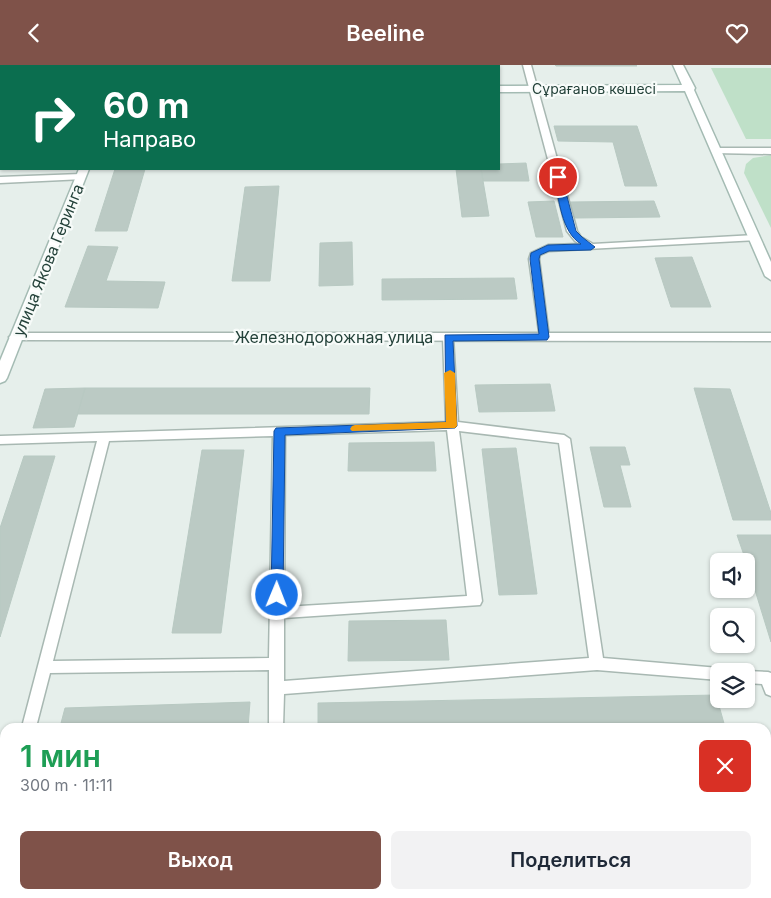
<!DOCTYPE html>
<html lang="ru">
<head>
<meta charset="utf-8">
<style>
  :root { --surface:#fff; --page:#f2f2f3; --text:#1f2937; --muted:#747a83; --accent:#7f5249 }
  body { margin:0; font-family:Inter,sans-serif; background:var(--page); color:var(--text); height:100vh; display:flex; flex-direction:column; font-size:19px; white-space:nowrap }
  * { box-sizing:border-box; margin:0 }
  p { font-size:16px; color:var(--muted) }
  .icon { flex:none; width:28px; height:28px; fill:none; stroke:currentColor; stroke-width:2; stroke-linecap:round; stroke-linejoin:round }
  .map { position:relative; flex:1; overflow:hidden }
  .sheet { position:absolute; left:0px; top:658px; width:771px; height:176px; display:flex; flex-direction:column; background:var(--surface); border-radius:15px 15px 0 0; box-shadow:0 1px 4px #0004 }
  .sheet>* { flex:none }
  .top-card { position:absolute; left:0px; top:0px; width:500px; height:105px; box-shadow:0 1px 4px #0004; background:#0b6e4f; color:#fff; overflow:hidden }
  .fabs { position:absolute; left:710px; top:488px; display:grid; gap:10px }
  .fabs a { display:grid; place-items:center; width:45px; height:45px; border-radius:8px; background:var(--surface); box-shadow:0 1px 4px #0004; font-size:25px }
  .pin { position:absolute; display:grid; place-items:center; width:42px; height:42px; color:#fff; margin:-21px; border:2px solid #fff; border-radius:50%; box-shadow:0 1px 5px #0007 }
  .me { position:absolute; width:55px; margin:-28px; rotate:1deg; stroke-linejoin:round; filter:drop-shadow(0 0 4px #0008) }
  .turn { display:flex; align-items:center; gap:18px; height:105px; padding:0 20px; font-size:22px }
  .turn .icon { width:65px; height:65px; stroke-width:2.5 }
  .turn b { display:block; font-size:35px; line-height:42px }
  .round { display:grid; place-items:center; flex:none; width:52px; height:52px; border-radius:8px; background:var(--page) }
  .summary { display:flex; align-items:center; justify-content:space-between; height:85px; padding:0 20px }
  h1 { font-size:30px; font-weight:600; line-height:38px; color:#1e9e55 }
  .cta { display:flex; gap:10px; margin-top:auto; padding:10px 20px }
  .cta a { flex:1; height:58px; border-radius:8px; background:var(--accent); color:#fff; font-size:20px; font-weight:600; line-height:58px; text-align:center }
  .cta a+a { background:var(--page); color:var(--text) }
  header { display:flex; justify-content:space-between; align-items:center; height:65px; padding:0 20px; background:var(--accent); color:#fff; font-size:22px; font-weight:600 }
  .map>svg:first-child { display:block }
</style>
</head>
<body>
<header><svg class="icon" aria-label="back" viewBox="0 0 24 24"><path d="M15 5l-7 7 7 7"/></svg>Beeline<svg class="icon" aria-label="heart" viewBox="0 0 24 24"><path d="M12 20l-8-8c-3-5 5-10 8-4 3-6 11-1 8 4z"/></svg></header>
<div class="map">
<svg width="771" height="833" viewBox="0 0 771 833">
  <rect width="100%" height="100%" fill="#e6efeb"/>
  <!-- green -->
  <g fill="#bfe0c8">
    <polygon points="711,3 771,3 771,74 746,74"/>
    <polygon points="771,90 771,163 744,108 746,99 753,93"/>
  </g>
  <!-- building -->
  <g fill="#bbcac4" stroke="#b8c9c2">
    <polygon points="0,0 74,0 1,1 0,4"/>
    <polygon points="150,0 227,0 150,1"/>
    <rect x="341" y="0" width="58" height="1"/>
    <rect x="442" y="0" width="56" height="1"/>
    <polygon points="555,0 636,0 637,1 556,1"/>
    <polygon points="554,61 637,61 657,121 625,121 613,77 558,76"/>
    <polygon points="526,98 529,116 483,116 481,104 499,104 499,99"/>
    <polygon points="115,104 145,104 127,166 95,166"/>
    <polygon points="456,104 481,104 489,151 462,152"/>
    <polygon points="279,121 270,216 232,216 245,122"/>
    <polygon points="554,136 563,172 536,172 528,137"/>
    <polygon points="654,136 660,152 575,153 570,137"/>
    <polygon points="352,177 353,220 319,221 320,178"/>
    <polygon points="88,181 118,182 106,216 165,217 158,243 65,242"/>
    <polygon points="692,192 711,242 671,242 655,193"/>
    <polygon points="514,213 517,234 382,235 382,214"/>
    <polygon points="550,319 555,346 479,347 475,320"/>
    <polygon points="85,323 370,323 369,349 77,349"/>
    <polygon points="85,323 74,362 33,363 45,324"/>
    <polygon points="694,323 730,324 771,448 771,455 733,455"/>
    <polygon points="434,377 436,406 348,406 349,378"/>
    <polygon points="590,382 625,382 630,400 620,400 631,442 604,442"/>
    <polygon points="516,383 537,529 499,530 482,384"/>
    <polygon points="202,385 244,385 221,568 172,568"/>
    <polygon points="24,391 55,391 0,572 0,463"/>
    <polygon points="737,470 771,470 771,577 746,496"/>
    <polygon points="446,555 449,595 348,596 349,556"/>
    <polygon points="716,630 725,662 318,662 318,638"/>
    <polygon points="250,637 248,662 60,662 65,643"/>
    <polygon points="766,789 771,789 771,833 683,833 682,829 766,829"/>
  </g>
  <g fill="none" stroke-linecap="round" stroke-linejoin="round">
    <!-- lane casing -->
    <g stroke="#a8b8b2" stroke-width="3">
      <g id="lane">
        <polygon points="523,0 531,0 577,166 581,172 593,179 755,170 758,171 758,175 549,186 540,190 539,194 549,272 544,275 540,274 529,194 531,188 548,180 580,179 575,176 567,166"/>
        <polygon points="717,83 771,83 771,89 714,88 714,84"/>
        <polygon points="81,109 85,112 84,114 0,118 0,112"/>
        <path d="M448,269L453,272L458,357L564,370L570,374L603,593L719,603L725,606H719V615L597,605L284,629L283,662H269V605L50,608L36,662H22L97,376L0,379V371L446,357L443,272ZM447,365L467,531L284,542L285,370ZM459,366L559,378L589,593L284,616V553L480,540L482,536ZM273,371L269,593L53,596L109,376Z"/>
        <polygon points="744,606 746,606 768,607 771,608 771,631 766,629 762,619 746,618 746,606"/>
        <polygon points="5,748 5,783 0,785 0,750"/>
      </g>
    </g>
    <!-- street casing -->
    <g stroke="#a8b8b2" stroke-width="3">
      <g id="street">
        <polygon points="16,268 771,268 771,276 11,275 9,272"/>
        <rect x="766" y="733" width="5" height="18"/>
        <rect x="0" y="739" width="5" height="20"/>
      </g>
    </g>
    <!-- secondary casing -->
    <g stroke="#a4bbb3" stroke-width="3">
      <g id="secondary">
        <polygon points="673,0 683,0 695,23 694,25 771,197 771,215 765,211 685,26 499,27 499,21 682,20"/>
        <rect x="0" y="26" width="1" height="6"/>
        <polygon points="79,104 89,104 7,313 5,316 0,318 0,296"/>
      </g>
    </g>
    <!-- lane -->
    <use href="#lane" fill="#fff" fill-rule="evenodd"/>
    <!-- street -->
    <use href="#street" fill="#fff" fill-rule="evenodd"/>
    <!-- secondary -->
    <use href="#secondary" fill="#fff" fill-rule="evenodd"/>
  </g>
  <!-- route -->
  <path fill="#1a73e8" stroke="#114b97" d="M558,110L562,112L576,166L582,172L595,182L591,185L549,186L540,190L539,194L549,272L547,275L453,276L457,361L455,363L285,370L283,530L282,534L277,535L273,534L271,530L274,366L276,363L446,357L445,270L539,269L530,194L531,188L548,180L581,179C561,167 559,133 554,112Z"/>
  <!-- slow -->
  <polygon fill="#f59e0b" points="450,305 455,308 457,361 455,363 352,366 350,364 352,361 355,360 446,357 444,308"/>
  <g text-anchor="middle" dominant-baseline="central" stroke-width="4.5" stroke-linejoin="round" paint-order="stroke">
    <!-- far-street labels -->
    <g font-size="14" fill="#24423a" stroke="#f7fbf9">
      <text x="594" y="23">Сұрағанов көшесі</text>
    </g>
    <!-- street labels -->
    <g font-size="16" fill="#24423a" stroke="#f7fbf9">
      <text transform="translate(48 195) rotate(-68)">улица Якова Геринга</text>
      <text x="334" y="272">Железнодорожная улица</text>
    </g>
  </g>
</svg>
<div class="fabs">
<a><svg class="icon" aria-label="sound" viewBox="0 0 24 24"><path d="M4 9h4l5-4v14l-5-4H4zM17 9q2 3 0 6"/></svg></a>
<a><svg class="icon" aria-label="search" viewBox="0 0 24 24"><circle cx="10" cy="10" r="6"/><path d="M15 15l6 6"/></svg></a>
<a><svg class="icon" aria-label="layers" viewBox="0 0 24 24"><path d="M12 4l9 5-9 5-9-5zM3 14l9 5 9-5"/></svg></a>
</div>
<div class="pin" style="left:558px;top:112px;background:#d93025"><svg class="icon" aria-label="arrive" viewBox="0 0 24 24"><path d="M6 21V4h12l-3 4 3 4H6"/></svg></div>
<svg class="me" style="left:277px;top:530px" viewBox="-20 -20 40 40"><circle r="17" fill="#1a73e8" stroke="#fff" stroke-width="3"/><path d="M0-11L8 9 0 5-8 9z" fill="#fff"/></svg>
<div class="top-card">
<div class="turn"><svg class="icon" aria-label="right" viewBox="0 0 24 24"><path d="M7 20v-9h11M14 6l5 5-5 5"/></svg><div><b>60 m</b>Направо</div></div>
</div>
<section class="sheet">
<div class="summary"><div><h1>1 мин</h1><p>300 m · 11:11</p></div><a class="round" style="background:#d93025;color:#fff"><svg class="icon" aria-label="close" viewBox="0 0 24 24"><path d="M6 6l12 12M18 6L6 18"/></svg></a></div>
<div class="cta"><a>Выход</a><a>Поделиться</a></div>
</section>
</div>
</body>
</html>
